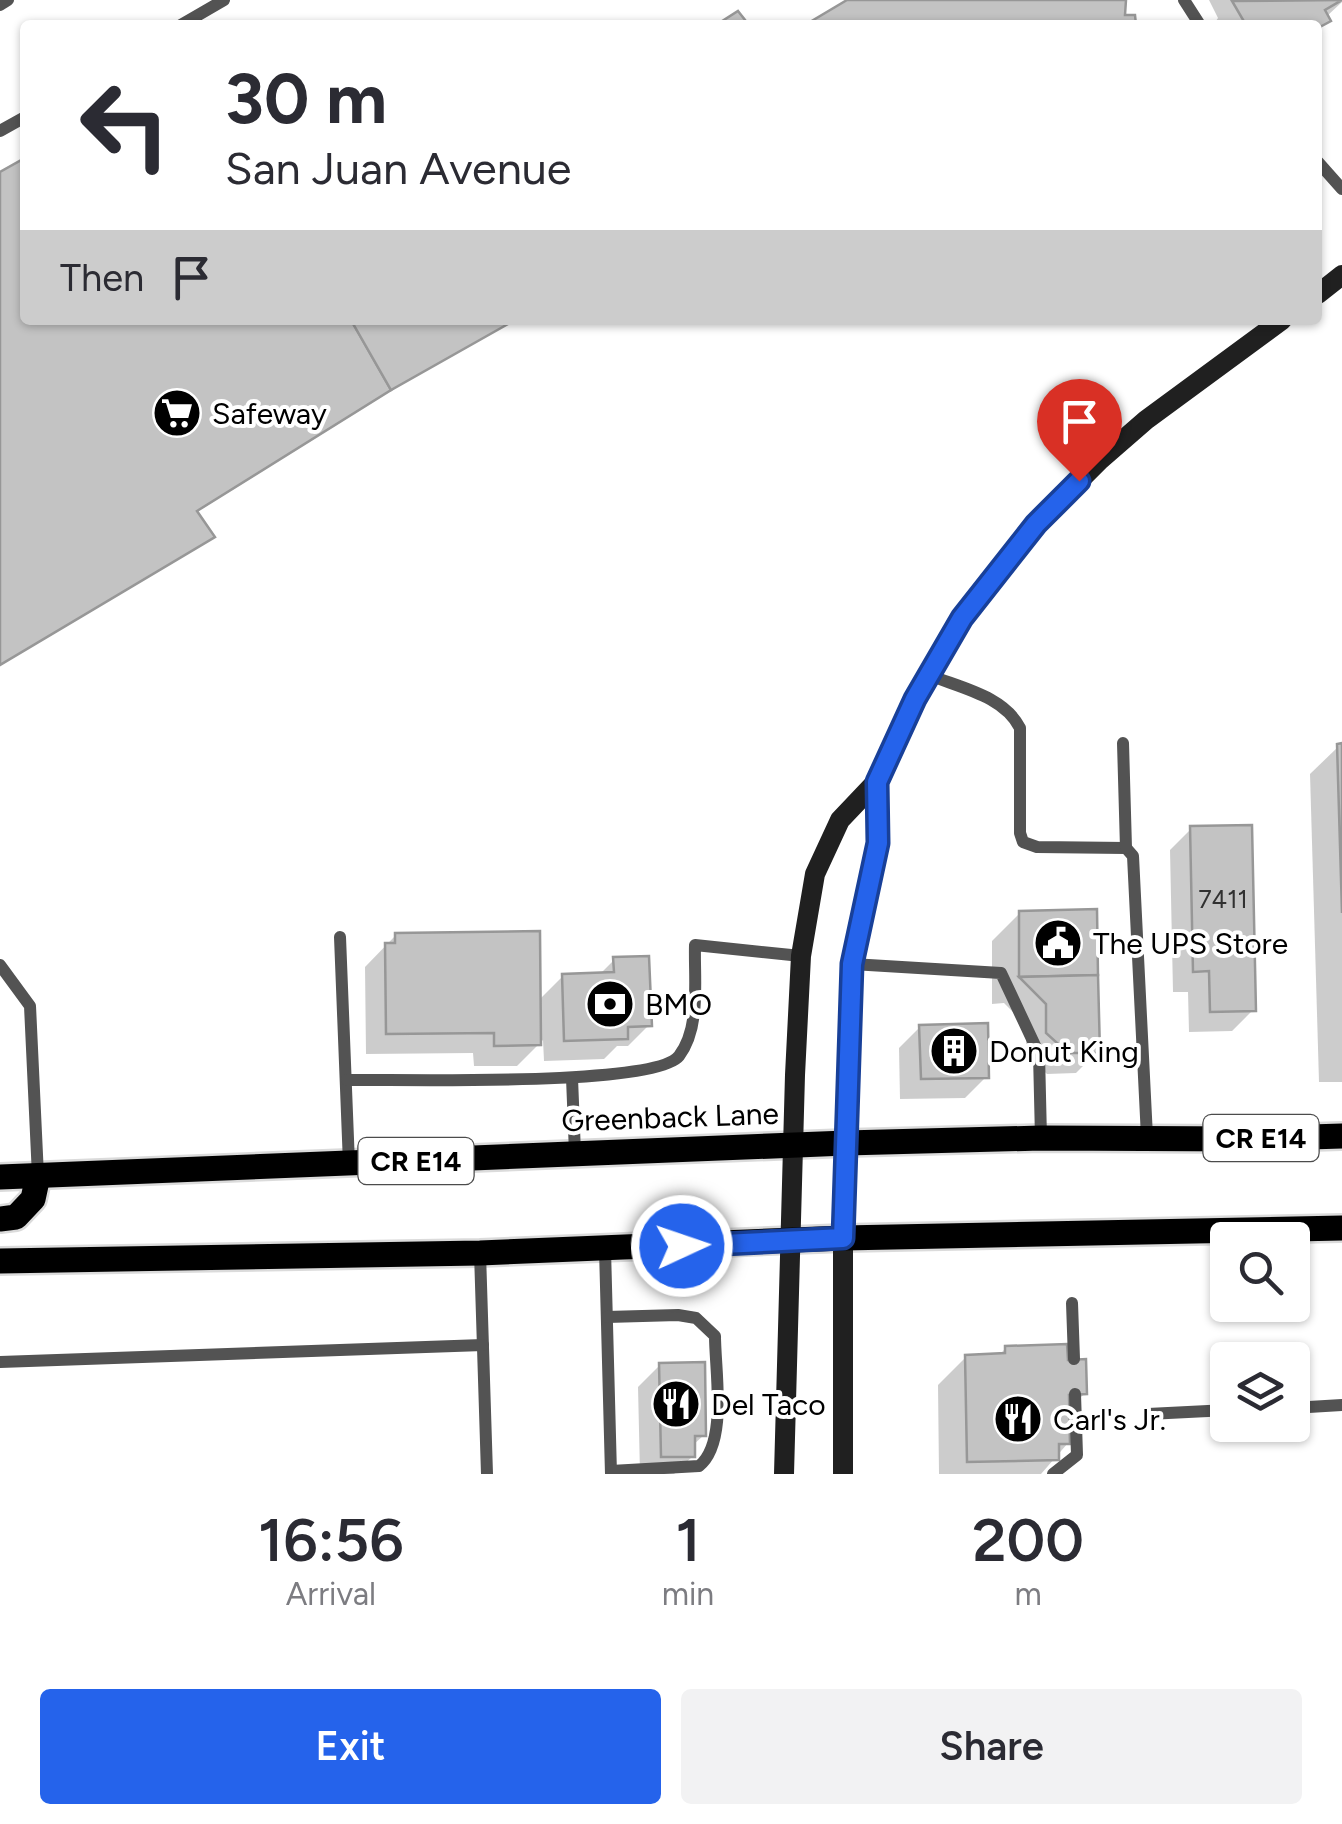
<!DOCTYPE html>
<html lang="en">
<head>
<meta charset="utf-8">
<style>
  :root { --surface:#fff; --page:#f2f2f3; --text:#2b2b33; --muted:#7c7c81; --accent:#2563eb }
  body { margin:0; font-family:Figtree,sans-serif; background:var(--page); color:var(--text); height:100vh; display:flex; flex-direction:column; font-size:38px; white-space:nowrap }
  * { box-sizing:border-box; margin:0 }
  p { font-size:32px; color:var(--muted) }
  .icon { flex:none; width:55px; height:55px; fill:none; stroke:currentColor; stroke-width:2; stroke-linecap:round; stroke-linejoin:round }
  .map { position:relative; height:1474px; overflow:hidden }
  .panel { display:flex; flex-direction:column; background:var(--surface); flex:1 }
  .panel>* { flex:none }
  .hud { position:absolute; left:20px; top:20px; width:1302px; height:305px; border-radius:10px; box-shadow:0 2px 8px #0004; background:#fff; color:var(--text); overflow:hidden }
  .tools { position:absolute; left:1210px; top:1222px; display:grid; gap:20px }
  .tools a { display:grid; place-items:center; width:100px; height:100px; border-radius:10px; background:var(--surface); box-shadow:0 2px 8px #0004; font-size:50px }
  .pin { position:absolute; display:grid; place-items:center; width:85px; height:85px; color:#fff; margin:-102px -42px; border-radius:50% 50% 50% 0; rotate:-45deg; box-shadow:0 0 10px #0007 }
  .pin .icon { rotate:45deg }
  .me { position:absolute; width:110px; margin:-55px; rotate:87deg; stroke-linejoin:round; filter:drop-shadow(0 0 8px #0008) }
  .turn { display:flex; align-items:center; gap:35px; height:210px; padding:0 40px; font-size:45px }
  .turn .icon { width:130px; height:130px; stroke-width:2.5 }
  .turn b { display:block; font-size:70px; line-height:85px }
  .then { display:flex; align-items:center; height:95px; padding:0 40px; background:#0003; gap:20px; font-size:38px }
  .eta { display:flex; justify-content:space-evenly; align-items:center; height:170px; text-align:center }
  .eta b { font-size:60px; font-weight:600; line-height:70px }
  .button { display:flex; gap:20px; margin-top:auto; padding:20px 40px }
  .button a { flex:1; height:115px; border-radius:10px; background:var(--accent); color:#fff; font-size:40px; font-weight:600; line-height:115px; text-align:center }
  .button a+a { background:var(--page); color:var(--text) }
  .map>svg:first-child { display:block }
</style>
</head>
<body>
<div class="map">
<svg width="1342" height="1474" viewBox="0 0 1342 1474">
  <rect width="100%" height="100%" fill="#fff"/>
  <!-- shadow -->
  <g fill="#0003">
    <polygon points="1209,0 1342,0 1342,2 1326,17 1328,20 1318,31 1318,25 1213,25 1218,18"/>
    <polygon points="25,160 25,320 516,320 382,395 195,513 205,542 0,665 0,175"/>
    <polygon points="1339,746 1342,746 1342,1082 1319,1082 1310,774"/>
    <polygon points="1191,829 1253,1010 1232,1031 1189,1032 1188,992 1173,992 1170,850"/>
    <polygon points="1020,913 1097,1052 1076,1073 1047,1074 1026,1054 1026,1025 1004,1003 992,1004 992,941"/>
    <polygon points="396,935 538,1001 563,976 599,975 614,960 649,1025 628,1046 617,1046 604,1059 544,1061 543,1040 517,1066 474,1066 473,1053 366,1054 365,967"/>
    <polygon points="920,1027 986,1077 965,1098 900,1099 899,1048"/>
    <polygon points="1006,1348 1085,1393 1067,1411 1068,1443 1041,1474 939,1474 938,1385 966,1357 998,1356"/>
    <polygon points="660,1365 704,1435 692,1446 693,1456 674,1474 640,1474 638,1387"/>
  </g>
  <!-- building -->
  <g fill="#c3c3c3" stroke="#979797" stroke-width="2.5">
    <polygon points="847,0 1126,0 1125,15 1135,15 1136,25 805,25"/>
    <polygon points="1342,0 1325,10 1331,21 1318,28 1318,25 1246,25 1232,1"/>
    <polygon points="738,11 749,25 716,25"/>
    <polygon points="25,158 25,320 351,320 391,390 197,511 215,537 0,665 0,172"/>
    <polygon points="351,320 515,320 391,390"/>
    <polygon points="1342,743 1342,913 1337,744"/>
    <polygon points="1252,825 1256,1011 1210,1012 1209,971 1193,972 1190,826"/>
    <polygon points="1097,909 1098,975 1019,977 1019,911"/>
    <polygon points="540,931 541,1045 494,1046 494,1033 386,1034 385,943 395,943 395,933"/>
    <polygon points="649,956 652,1026 628,1027 628,1039 564,1041 562,974 614,972 613,957"/>
    <polygon points="1098,975 1100,1053 1068,1053 1046,1033 1046,1004 1019,977"/>
    <polygon points="988,1023 989,1078 921,1079 919,1025"/>
    <polygon points="1067,1344 1068,1360 1086,1359 1087,1394 1069,1395 1070,1444 1059,1444 1059,1460 967,1462 965,1355 1005,1353 1005,1346"/>
    <polygon points="705,1362 706,1436 695,1436 695,1457 661,1457 659,1363"/>
  </g>
  <g fill="none" stroke-linecap="round" stroke-linejoin="round">
    <!-- primary casing -->
    <g stroke="#dbdbdb" stroke-width="30">
      <g id="primary">
        <polyline points="0,1177 846,1143 1041,1138 1246,1139 1342,1136"/>
        <polyline points="0,1219 16,1217 33,1199 38,1176"/>
        <polyline points="0,1261 480,1253 843,1238 1342,1228"/>
      </g>
    </g>
    <!-- lane -->
    <g stroke="#535353" stroke-width="12">
      <polyline points="1184,0 1200,25"/>
      <polyline points="0,5 8,0"/>
      <polyline points="181,25 224,0"/>
      <polyline points="0,131 25,117"/>
      <polyline points="1318,162 1342,189"/>
      <path d="M929,675C961,688 1004,696 1020,728V833L1023,842L1037,847L1126,848L1133,856L1147,1137"/>
      <polyline points="1123,743 1126,848"/>
      <polyline points="340,937 349,1164"/>
      <polyline points="852,964 1001,973 1039,1054 1041,1138"/>
      <polyline points="0,965 30,1006 38,1176"/>
      <polyline points="572,1078 575,1153"/>
      <path d="M347,1080C397,1079 655,1087 679,1056C701,1027 694,980 695,945L801,956"/>
      <polyline points="605,1249 611,1474"/>
      <polyline points="480,1253 487,1474"/>
      <polyline points="1072,1303 1074,1359"/>
      <path d="M607,1317L678,1315L696,1318L715,1336C715,1371 728,1443 699,1466L611,1471"/>
      <polyline points="0,1362 483,1345"/>
      <polyline points="1292,1408 1342,1405"/>
      <polyline points="1148,1414 1228,1410"/>
      <polyline points="1053,1474 1077,1455 1075,1394"/>
    </g>
    <!-- secondary -->
    <g stroke="#202020" stroke-width="20">
      <polyline points="1318,294 1342,275"/>
      <polyline points="784,1474 795,1075 801,956 815,874 840,820 877,781 915,699 962,618 1036,524 1100,460 1146,420 1282,320"/>
      <polyline points="843,1474 843,1238 852,964 878,843 877,781"/>
    </g>
    <!-- primary -->
    <use href="#primary" stroke="#000" stroke-width="25"/>
  </g>
  <g fill="none" stroke-linecap="round" stroke-linejoin="round">
    <!-- route casing -->
    <g stroke="#184099" stroke-width="25">
      <polyline id="route" points="682,1246 843,1238 852,964 878,843 877,782 915,699 962,618 1036,524 1079,481"/>
    </g>
    <!-- route -->
    <use href="#route" stroke="#2563eb" stroke-width="18"/>
  </g>
  <!-- icons -->
  <defs>
    <g id="supermarket-disc" transform="scale(2.5)"><circle r="9.5" fill="#000" stroke="#fff"/><path d="M-6-5.5h2.5l.6 2H6L4.5 2H-2.5L-4.4-4H-6ZM-1.5 3.2a1.3 1.3 0 1 0 .1 0ZM3 3.2a1.3 1.3 0 1 0 .1 0Z" fill="#fff"/></g>
    <g id="civic-disc" transform="scale(2.5)"><circle r="9.5" fill="#000" stroke="#fff"/><path d="M-.6-6.5H3V-4.5H.6V-3L4-1V1h2V6H-6V1h2V-1L-.6-3ZM-1.2 2.5V6h2.4V2.5Z" fill="#fff"/></g>
    <g id="bank-disc" transform="scale(2.5)"><circle r="9.5" fill="#000" stroke="#fff"/><path d="M-6-4H6V4H-6ZM0-2.3a2.3 2.3 0 1 0 0 4.6a2.3 2.3 0 1 0 0-4.6Z" fill="#fff"/></g>
    <g id="building-disc" transform="scale(2.5)"><circle r="9.5" fill="#000" stroke="#fff"/><path d="M-4-6H4V6H1V3H-1V6H-4ZM-2.5-4.3h1.7v1.8h-1.7ZM.8-4.3h1.7v1.8H.8ZM-2.5-1h1.7V.8h-1.7ZM.8-1h1.7V.8H.8Z" fill="#fff"/></g>
    <g id="restaurant-disc" transform="scale(2.5)"><circle r="9.5" fill="#000" stroke="#fff"/><path d="M-5-6h1v4h1v-4h1v4h1v-4h1v5L-1.5 .5V6h-2V.5L-5-1ZM5-6V6H3V1.5H1.5Q1.5-4 5-6Z" fill="#fff"/></g>
  </defs>
  <g fill-rule="evenodd">
    <use href="#supermarket-disc" x="177" y="413"/>
    <use href="#civic-disc" x="1058" y="943"/>
    <use href="#bank-disc" x="610" y="1004"/>
    <use href="#building-disc" x="954" y="1051"/>
    <use href="#restaurant-disc" x="676" y="1404"/>
    <use href="#restaurant-disc" x="1018" y="1419"/>
  </g>
  <g text-anchor="middle" dominant-baseline="central" stroke-width="8" stroke-linejoin="round" paint-order="stroke">
    <!-- number labels -->
    <g font-size="25" fill="#313131">
      <text x="1223" y="899">7411</text>
    </g>
    <!-- shield labels -->
    <g fill="#fff" stroke="#4c4c4c" stroke-width="2.5">
      <rect x="1203.5" y="1115" width="115" height="46" rx="8"/>
      <rect x="358.5" y="1138" width="115" height="46" rx="8"/>
    </g>
    <g font-size="28" font-weight="bold" fill="#000">
      <text x="1261" y="1138">CR E14</text>
      <text x="416" y="1161">CR E14</text>
    </g>
    <!-- poi labels -->
    <g font-size="30" fill="#000" stroke="#fff" text-anchor="start">
      <text x="212" y="413">Safeway</text>
      <text x="1093" y="943">The UPS Store</text>
      <text x="645" y="1004">BMO</text>
      <text x="989" y="1051">Donut King</text>
      <text x="711" y="1404">Del Taco</text>
      <text x="1053" y="1419">Carl's Jr.</text>
    </g>
    <!-- street labels -->
    <g font-size="30" fill="#000" stroke="#fff">
      <text transform="translate(670 1117) rotate(-2)">Greenback Lane</text>
    </g>
  </g>
</svg>
<div class="tools">
<a><svg class="icon" aria-label="search" viewBox="0 0 24 24"><circle cx="10" cy="10" r="6"/><path d="M15 15l6 6"/></svg></a>
<a><svg class="icon" aria-label="layers" viewBox="0 0 24 24"><path d="M12 4l9 5-9 5-9-5zM3 14l9 5 9-5"/></svg></a>
</div>
<div class="pin" style="left:1079px;top:481px;background:#d93025"><svg class="icon" aria-label="arrive" viewBox="0 0 24 24"><path d="M6 21V4h12l-3 4 3 4H6"/></svg></div>
<svg class="me" style="left:682px;top:1246px" viewBox="-20 -20 40 40"><circle r="17" fill="#2563eb" stroke="#fff" stroke-width="3"/><path d="M0-11L8 9 0 5-8 9z" fill="#fff"/></svg>
<div class="hud">
<div class="turn"><svg class="icon" aria-label="left" viewBox="0 0 24 24"><path d="M17 20v-9H6M10 6l-5 5 5 5"/></svg><div><b>30 m</b>San Juan Avenue</div></div>
<div class="then">Then<svg class="icon" aria-label="arrive" viewBox="0 0 24 24"><path d="M6 21V4h12l-3 4 3 4H6"/></svg></div>
</div>
</div>
<section class="panel">
<div class="eta">
<div><b>16:56</b><p>Arrival</p></div>
<div><b>1</b><p>min</p></div>
<div><b>200</b><p>m</p></div>
</div>
<div class="button"><a>Exit</a><a>Share</a></div>
</section>
</body>
</html>
